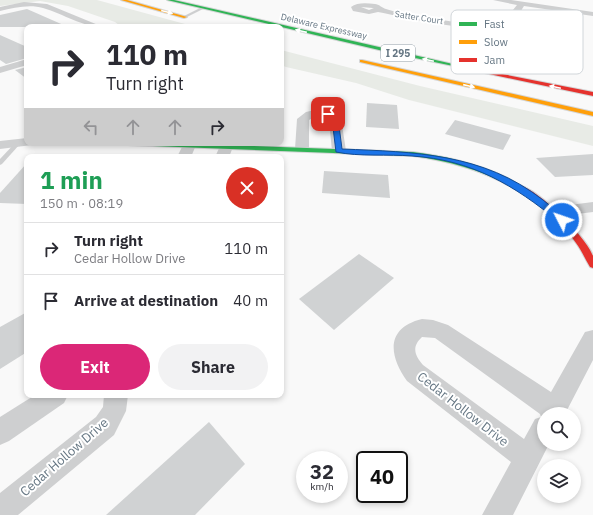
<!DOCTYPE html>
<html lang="en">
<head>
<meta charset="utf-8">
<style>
  :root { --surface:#fff; --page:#f2f2f3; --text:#2b2b33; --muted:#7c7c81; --line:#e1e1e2; --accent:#db2777 }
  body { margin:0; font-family:"IBM Plex Sans",sans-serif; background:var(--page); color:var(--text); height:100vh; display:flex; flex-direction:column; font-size:15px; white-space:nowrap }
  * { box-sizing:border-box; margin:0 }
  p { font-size:13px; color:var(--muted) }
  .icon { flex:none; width:22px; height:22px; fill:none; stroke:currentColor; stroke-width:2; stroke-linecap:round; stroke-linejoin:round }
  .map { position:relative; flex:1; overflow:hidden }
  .side { position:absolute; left:24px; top:154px; width:260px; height:244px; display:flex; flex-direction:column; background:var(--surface); border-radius:8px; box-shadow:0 2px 6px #0003 }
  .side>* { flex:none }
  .top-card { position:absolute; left:24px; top:24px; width:260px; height:122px; border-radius:8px; box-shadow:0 2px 6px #0003; background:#fff; color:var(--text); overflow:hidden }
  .controls { position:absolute; left:537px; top:407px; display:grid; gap:8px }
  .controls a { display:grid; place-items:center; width:44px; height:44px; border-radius:50%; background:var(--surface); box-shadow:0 2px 6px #0003; font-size:20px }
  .speed { position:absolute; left:296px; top:451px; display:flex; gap:8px; font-size:20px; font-weight:700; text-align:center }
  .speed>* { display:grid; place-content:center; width:52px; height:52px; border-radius:50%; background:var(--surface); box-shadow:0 2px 6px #0003; line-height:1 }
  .speed small { font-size:10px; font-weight:400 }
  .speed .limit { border:2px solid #111; border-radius:6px; background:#fff; color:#111 }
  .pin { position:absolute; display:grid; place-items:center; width:34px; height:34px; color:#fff; margin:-17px; border-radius:8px; box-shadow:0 2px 6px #0006 }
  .me { position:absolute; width:44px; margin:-22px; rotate:311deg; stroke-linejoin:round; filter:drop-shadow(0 0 3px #0008) }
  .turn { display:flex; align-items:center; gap:14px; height:84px; padding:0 16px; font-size:18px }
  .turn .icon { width:52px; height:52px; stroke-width:2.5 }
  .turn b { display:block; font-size:28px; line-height:34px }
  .lanes { display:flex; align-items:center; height:38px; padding:0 16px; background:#0003; justify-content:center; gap:20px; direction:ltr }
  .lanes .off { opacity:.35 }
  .round { display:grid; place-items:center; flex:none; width:42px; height:42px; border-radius:21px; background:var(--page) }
  .head { display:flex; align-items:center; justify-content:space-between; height:68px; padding:0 16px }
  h1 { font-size:24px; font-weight:800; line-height:30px; color:#1e9e55 }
  .primary-button { display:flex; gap:8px; margin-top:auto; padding:8px 16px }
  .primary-button a { flex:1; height:46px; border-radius:24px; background:var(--accent); color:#fff; font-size:16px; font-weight:800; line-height:46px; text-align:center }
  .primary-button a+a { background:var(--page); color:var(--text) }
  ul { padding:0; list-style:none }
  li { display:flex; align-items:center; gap:12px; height:52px; padding:0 16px; border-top:1px solid var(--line) }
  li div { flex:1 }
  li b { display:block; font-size:15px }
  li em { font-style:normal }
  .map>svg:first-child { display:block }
</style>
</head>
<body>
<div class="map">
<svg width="593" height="515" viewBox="0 0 593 515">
  <rect width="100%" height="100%" fill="#f9f9f9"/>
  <!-- green -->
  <g fill="#e8ebe6">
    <polygon points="0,0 97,0 196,27 122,27 115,22 68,6 40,1 0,6"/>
    <polygon points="281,50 420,86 593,126 593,146 409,100 356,83 286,67 281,65"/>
  </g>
  <!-- building -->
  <g fill="#d0d2d3">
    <polygon points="27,9 68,27 0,27 0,15"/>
    <polygon points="0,35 27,47 27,58 6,64 0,60"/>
    <polygon points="27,67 27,79 15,70"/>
    <polygon points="367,103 397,105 399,129 366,127"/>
    <polygon points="455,120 511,135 503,150 445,134"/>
    <polygon points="593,154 593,175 555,177 536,158"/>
    <polygon points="27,163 27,204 0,203 0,193"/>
    <polygon points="324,171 388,175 390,198 322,193"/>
    <polygon points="359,254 394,278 334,330 299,299"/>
    <polygon points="27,312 27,352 0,369 0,327"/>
    <polygon points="209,422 245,464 195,515 106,515"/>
  </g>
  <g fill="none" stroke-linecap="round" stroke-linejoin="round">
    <!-- fast casing -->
    <g stroke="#d5d6d7" stroke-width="2">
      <g id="fast">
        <polygon points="167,0 174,0 479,70 477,71 396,54"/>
        <path d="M124,143H178L413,152C443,156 473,162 501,175C507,178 515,181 520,186L516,188H513C482,170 449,161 413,156L127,145Z"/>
      </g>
    </g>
    <!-- slow casing -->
    <g stroke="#d5d6d7" stroke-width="2">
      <g id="slow">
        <polygon points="121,0 127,0 187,17 184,18"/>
        <polygon points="362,60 593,112 593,116 360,62 360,60"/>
      </g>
    </g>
    <!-- jam casing -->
    <g stroke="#d5d6d7" stroke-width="2">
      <g id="jam">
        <polygon points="477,69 593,92 593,96 475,71 475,70"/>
        <path d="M513,184C531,181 588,238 593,256C593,260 593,265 593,268L590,267C585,259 582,251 576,243C560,219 538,202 513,188Z"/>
      </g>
    </g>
    <!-- lane -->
    <g fill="#cecfd0" fill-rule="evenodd">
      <polygon points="202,7 205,8 185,18 182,17"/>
      <polygon points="18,141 20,142 20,144 2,164 0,165 0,159 16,142"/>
    </g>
    <!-- street -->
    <g fill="#cecfd0" fill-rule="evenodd">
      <path d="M493,0H511L593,12V16L524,6C520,12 517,20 511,24C491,38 404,17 378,12L369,14L353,11L351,7C357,2 367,3 375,4C379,4 382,8 386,9C412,17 479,28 504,21L517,5ZM361,7L373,8H374L369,10Z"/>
      <path d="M24,2L47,4L103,27C82,27 64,14 43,8C29,4 14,8 0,11V7Z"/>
      <polygon points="27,59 27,65 0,73 0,67"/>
      <path d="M319,109L332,112L341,118L346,151L344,154H334L332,151L329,120C322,115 316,116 309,120V149L307,152H297L295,149L297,119L306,112Z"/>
      <polygon points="27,138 27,143 33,143 32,145 0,149 0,141"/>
      <polygon points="184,143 194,143 196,145 191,157 177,157"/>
      <polygon points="226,143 231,144 233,147 229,157 215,157 221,144"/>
      <polygon points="593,202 593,212 554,217 548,216 546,212 548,208 554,207"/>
      <path d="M422,319L433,320L448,325L551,392L585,332L593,330V360L565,414H544V444H549L513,515H482L511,462L407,381C389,356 385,328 422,319ZM422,337L435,338L540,414L541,417L535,419L524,439L423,365C415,356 411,347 422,337Z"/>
      <polygon points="35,395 68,395 64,403 9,441 0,445 0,417"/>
      <polygon points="104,395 128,395 126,411 114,435 18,515 0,515 0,493 96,417 103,407"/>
    </g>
    <!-- fast -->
    <use href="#fast" fill="#30b455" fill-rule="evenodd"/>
    <!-- slow -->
    <use href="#slow" fill="#ff9f0a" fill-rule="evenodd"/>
    <!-- jam -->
    <use href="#jam" fill="#e5322d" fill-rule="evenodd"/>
  </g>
  <!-- one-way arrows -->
  <defs><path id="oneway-solid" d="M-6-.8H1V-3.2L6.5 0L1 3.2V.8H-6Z"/></defs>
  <g fill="#fff">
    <use href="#oneway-solid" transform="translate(167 12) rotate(15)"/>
    <use href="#oneway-solid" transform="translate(301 31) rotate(-167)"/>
    <use href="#oneway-solid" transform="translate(428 60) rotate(-168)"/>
    <use href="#oneway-solid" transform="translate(469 86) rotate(13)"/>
    <use href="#oneway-solid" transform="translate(555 87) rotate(-168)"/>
  </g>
  <!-- route -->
  <path fill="#1a73e8" stroke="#114b97" d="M328,112L338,118L342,149C414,152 483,153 543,200C550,206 560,212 566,220L565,222H559C514,185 472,160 412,156C388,154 360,157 336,152L332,119L325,114Z"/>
  <g text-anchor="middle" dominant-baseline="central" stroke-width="4" stroke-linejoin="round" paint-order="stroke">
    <!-- far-street labels -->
    <g font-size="9" fill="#657683" stroke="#fff">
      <text transform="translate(419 17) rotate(9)">Satter Court</text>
      <text transform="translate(324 26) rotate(13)">Delaware Expressway</text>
    </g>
    <!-- shield labels -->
    <rect fill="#fff" stroke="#939fa8" stroke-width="1" x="381" y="45" width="34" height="16" rx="3"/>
    <g font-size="10" font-weight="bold" fill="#657683">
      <text x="398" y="53">I 295</text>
    </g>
    <!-- near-street labels -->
    <g font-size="13" fill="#657683" stroke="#fff">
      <text transform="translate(463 409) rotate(38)">Cedar Hollow Drive</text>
      <text transform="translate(64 457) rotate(-41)">Cedar Hollow Drive</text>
    </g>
  </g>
  <!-- legend -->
  <rect x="451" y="10" width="132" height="64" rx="6" fill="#fff" stroke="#d1d6da" stroke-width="1"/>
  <rect x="459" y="22" width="18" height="4" fill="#30b455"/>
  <rect x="459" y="40" width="18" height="4" fill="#ff9f0a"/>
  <rect x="459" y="58" width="18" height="4" fill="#e5322d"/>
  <g font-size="11" fill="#657683">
    <text x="484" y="28">Fast</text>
    <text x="484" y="46">Slow</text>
    <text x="484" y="64">Jam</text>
  </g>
</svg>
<div class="controls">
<a><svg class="icon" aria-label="search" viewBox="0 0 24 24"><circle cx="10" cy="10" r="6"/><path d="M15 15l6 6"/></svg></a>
<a><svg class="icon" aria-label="layers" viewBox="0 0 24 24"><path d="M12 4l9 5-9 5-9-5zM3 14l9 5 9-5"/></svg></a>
</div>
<div class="speed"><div>32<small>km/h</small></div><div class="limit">40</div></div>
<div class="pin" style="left:328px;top:114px;background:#d93025"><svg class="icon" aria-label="arrive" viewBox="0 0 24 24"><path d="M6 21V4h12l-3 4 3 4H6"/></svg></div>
<svg class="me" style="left:562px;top:220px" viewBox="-20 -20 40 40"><circle r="17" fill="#1a73e8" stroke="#fff" stroke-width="3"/><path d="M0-11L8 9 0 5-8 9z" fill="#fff"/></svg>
<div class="top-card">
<div class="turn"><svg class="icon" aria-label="right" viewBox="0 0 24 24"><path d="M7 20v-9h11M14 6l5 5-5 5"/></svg><div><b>110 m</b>Turn right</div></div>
<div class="lanes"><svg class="icon off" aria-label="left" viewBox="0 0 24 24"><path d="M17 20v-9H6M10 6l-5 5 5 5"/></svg><svg class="icon off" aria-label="ahead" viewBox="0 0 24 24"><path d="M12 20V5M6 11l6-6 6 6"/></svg><svg class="icon off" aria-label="ahead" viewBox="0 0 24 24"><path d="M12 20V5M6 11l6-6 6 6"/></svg><svg class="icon" aria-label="right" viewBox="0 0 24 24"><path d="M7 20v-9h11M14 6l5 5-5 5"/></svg></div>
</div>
<section class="side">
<div class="head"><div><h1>1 min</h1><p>150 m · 08:19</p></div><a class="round" style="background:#d93025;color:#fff"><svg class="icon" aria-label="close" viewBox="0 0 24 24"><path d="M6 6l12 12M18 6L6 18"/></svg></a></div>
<ul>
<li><svg class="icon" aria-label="right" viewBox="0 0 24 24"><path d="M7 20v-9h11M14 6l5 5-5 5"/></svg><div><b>Turn right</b><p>Cedar Hollow Drive</p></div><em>110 m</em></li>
<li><svg class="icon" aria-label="arrive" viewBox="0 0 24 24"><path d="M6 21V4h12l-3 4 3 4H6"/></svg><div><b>Arrive at destination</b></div><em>40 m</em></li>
</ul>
<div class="primary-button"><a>Exit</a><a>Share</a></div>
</section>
</div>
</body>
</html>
